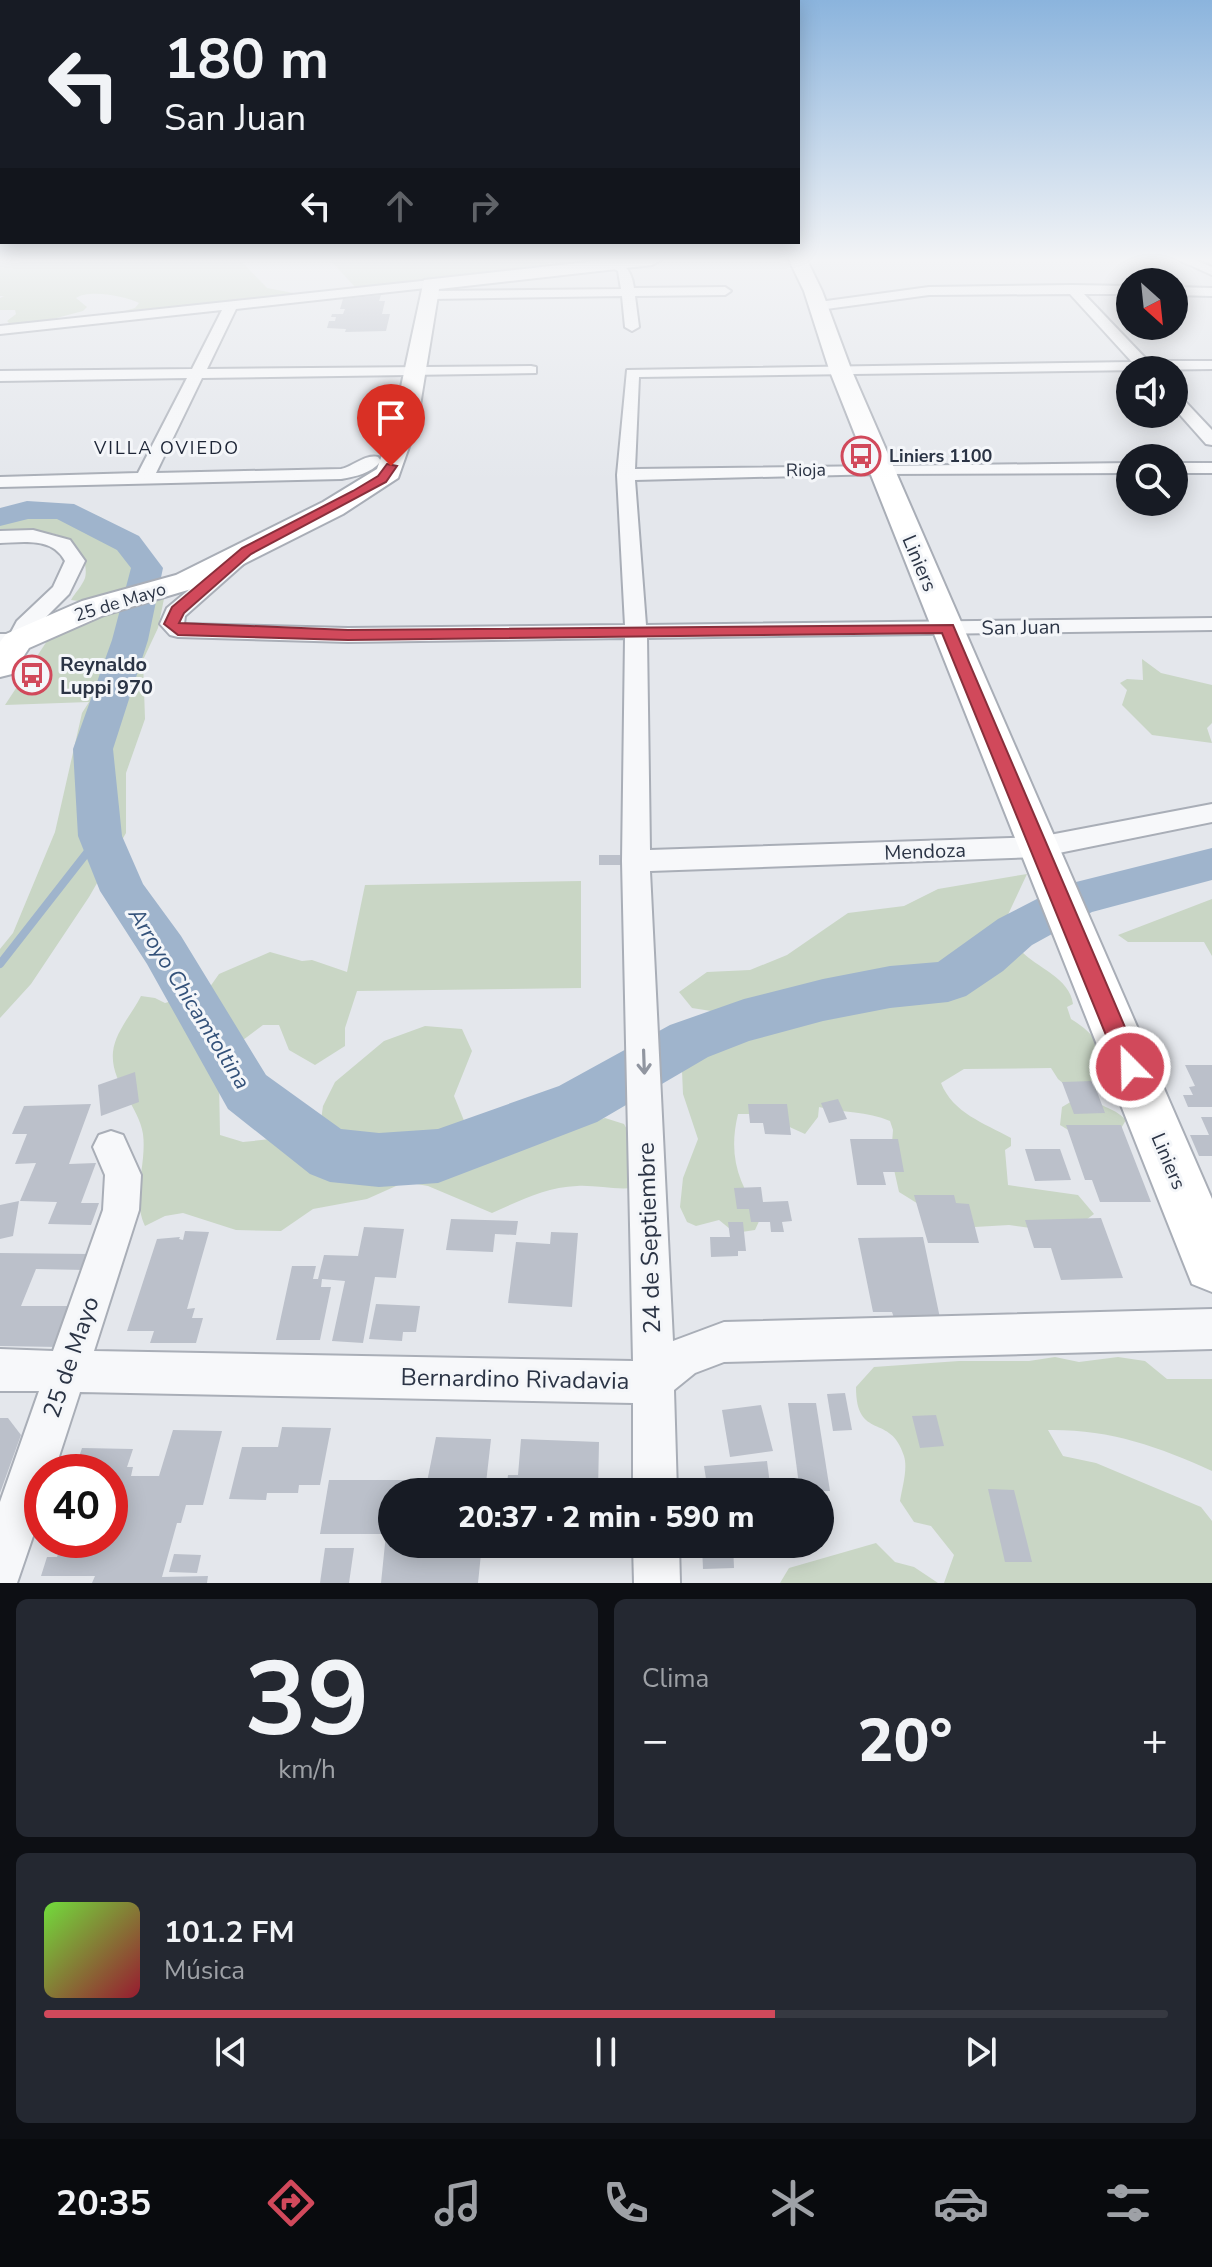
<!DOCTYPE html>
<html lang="es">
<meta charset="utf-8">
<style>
:root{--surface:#171b24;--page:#242831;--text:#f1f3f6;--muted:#9ea1a6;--line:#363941;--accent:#d1495b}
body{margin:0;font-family:"Nunito Sans",sans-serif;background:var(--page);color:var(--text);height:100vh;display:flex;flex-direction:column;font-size:30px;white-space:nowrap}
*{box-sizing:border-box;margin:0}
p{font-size:26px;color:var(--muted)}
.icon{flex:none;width:44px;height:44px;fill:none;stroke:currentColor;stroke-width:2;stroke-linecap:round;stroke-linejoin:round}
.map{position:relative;height:1583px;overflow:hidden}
.details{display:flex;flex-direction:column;gap:16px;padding:16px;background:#0d0f14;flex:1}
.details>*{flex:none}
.banner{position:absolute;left:0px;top:0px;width:800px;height:244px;box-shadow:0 4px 20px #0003;background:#171b24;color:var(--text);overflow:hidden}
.needle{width:52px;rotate:153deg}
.buttons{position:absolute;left:1116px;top:268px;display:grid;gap:16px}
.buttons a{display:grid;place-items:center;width:72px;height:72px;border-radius:50%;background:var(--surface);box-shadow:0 4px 20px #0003;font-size:40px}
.speed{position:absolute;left:24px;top:1454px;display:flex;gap:16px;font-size:40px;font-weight:700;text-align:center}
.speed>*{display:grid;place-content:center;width:104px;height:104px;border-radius:50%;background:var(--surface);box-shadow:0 4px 20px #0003;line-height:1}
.speed .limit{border:12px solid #d22;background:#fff;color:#111}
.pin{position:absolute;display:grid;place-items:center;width:68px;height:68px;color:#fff;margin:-82px -34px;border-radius:50% 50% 50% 0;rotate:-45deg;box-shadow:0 0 8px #0007}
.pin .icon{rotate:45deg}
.me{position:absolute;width:88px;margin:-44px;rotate:337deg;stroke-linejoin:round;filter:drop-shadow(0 0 6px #0008)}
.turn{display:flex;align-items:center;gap:28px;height:168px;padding:0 32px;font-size:36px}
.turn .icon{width:104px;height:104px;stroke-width:2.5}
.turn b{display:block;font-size:56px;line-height:68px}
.lanes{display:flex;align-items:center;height:76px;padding:0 32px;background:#0003;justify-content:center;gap:40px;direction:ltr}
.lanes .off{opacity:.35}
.big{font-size:60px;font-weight:800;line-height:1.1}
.details .card{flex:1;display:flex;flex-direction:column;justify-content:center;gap:12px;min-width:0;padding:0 28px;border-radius:12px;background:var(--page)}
.details .dial{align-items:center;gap:0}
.dial b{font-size:104px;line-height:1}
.song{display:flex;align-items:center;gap:24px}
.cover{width:96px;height:96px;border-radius:12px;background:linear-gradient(135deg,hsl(100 70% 55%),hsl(350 70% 35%))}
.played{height:8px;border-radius:4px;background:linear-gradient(90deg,var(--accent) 65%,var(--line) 65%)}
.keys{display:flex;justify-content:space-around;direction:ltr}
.heat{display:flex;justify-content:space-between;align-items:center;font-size:44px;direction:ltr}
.details .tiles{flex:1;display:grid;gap:16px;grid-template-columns:1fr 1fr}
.card:last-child{grid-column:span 2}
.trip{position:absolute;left:378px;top:1478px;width:456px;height:80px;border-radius:40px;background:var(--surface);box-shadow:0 4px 20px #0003;font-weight:800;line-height:80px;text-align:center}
.menu{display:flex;height:128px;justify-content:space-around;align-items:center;background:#090b0e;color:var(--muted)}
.menu .icon{width:56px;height:56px}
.menu .current{color:var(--accent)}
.menu b{font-size:36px;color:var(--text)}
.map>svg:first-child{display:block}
.green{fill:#c9d6c5}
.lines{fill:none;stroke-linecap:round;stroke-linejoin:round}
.stream{stroke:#9fb4cc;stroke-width:8}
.river{fill:#9fb4cc;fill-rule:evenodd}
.building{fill:#bbc0ca}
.street-casing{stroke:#a9aeb7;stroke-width:4}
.secondary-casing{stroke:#a9aeb7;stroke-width:4}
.street{fill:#f7f8fa;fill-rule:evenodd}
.secondary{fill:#fff;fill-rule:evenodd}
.oneway{stroke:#9196a0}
.route{fill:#d1495b;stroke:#882f3b;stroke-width:2}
.labels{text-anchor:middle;stroke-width:6;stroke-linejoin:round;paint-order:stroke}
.far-neighbourhood-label{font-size:18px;letter-spacing:2px;fill:#1d2536;stroke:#f4f6f9}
.far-poi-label{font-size:18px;font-weight:bold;fill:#2b3445;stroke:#f4f6f9;text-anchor:start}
.far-street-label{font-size:18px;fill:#2b3445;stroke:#f4f6f9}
.street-label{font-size:20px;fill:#2b3445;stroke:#f4f6f9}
.poi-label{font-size:20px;font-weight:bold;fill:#2b3445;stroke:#f4f6f9;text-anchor:start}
.water-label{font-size:22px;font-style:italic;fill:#34527a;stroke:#f4f6f9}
.near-street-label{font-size:24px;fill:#2b3445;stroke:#f4f6f9}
</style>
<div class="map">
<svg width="1212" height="1583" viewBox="0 0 1212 1583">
<rect width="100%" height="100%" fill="#e4e7ec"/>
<g class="green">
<path d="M0,260H240L267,288L299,294L110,315L135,308L139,303C125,296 89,289 76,298L87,307L83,311L45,321L11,325L7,321L16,314L15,310H0V298L4,296H0Z"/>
<polygon points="330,260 543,260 552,266 355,287"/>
<path d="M42,504L79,508L102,518L139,543L165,594L158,628L143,660L145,719L126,773V833L89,897L31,984L0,1018V949L13,933L55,832L82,713L89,702L5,705L47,641L66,632L93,603L71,600C75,593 82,586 85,578C87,571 85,560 81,554C65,525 28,532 0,534V509Z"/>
<polygon points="1142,659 1161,673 1212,685 1212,723 1207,728 1212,743 1152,735 1122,705 1127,690 1120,683 1127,679 1143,680"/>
<path d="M1027,874L1005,921C1010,930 1014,942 1020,950C1037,968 1070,978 1073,1004L1067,1007L1071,1019C1099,1036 1107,1055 1115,1086L1112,1092L1087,1091C1099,1110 1112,1105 1126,1120L1117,1135L1075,1134L1060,1125L1062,1107L1079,1097L1058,1079L1051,1068L964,1069L941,1083C953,1113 984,1123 1011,1138V1146L1005,1150L1008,1185L1078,1195L1094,1214L1068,1233L1009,1225L957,1228L899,1192L891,1156L893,1130L890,1121C867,1111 843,1113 819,1107L818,1117L805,1134L761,1114H738C728,1156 738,1182 761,1217L755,1230L735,1233L719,1220L696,1226L687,1222L680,1207L683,1178L698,1139L683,1094L682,1071L697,1057L716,1048L711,1011L692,1008L679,992L707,972L750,970L787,955L848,913L904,906L938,889Z"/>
<path d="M581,881V988L357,991L345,1028V1046L315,1065L289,1050L279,1025H263L243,1040L219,1081L220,1135L243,1142L319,1134L323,1106L335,1082L384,1041L425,1026L462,1029L472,1051L454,1096L476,1150L502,1151L605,1118L624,1124L636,1146L633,1188C614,1190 596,1185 577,1186C546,1187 519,1201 492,1213L428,1186L405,1182L367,1199L313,1209L281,1231L236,1230L183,1213L165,1216L145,1226C131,1196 147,1165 143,1134C139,1106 110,1083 113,1052C115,1032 132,1014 141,996L155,998L165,1003L207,991L219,974L270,952L302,961L312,960L347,972L365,885Z"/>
<polygon points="1212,899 1212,956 1204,942 1128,942 1118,935"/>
<path d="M1055,1357L1079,1362L1118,1357L1145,1361L1167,1379H1212V1471C1158,1446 1108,1429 1048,1430L1063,1456L1096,1463L1201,1507L1212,1521V1583H944L954,1555L931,1526L914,1522L900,1501C902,1488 908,1469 904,1456C891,1412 856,1442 856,1387L874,1367L959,1361H1029Z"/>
<polygon points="876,1543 895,1562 914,1567 938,1583 780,1583 789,1568"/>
</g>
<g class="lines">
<polyline class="stream" points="0,964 100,836"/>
<polygon class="river" points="27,501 74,504 139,536 163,568 148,640 113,749 122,836 143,884 181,936 266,1075 341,1129 379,1133 438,1129 559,1086 670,1025 744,999 823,979 890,966 938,962 998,919 1064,885 1212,848 1212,880 1092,912 1032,945 1003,971 966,996 948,1002 890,1008 823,1021 749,1041 708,1057 597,1122 438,1183 379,1187 330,1182 310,1174 228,1109 147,964 100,891 78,836 73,749 112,640 131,568 117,550 57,519 28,519 0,526 0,508"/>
</g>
<g class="building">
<polygon points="381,295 379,301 385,301 382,314 390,314 386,331 345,332 346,329 327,328 329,321 335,321 336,317 331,317 332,314 343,314 345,309 340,309 343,299"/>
<polygon points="599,855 620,855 621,865 599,865"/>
<polygon points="1185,1065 1212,1065 1212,1107 1188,1107 1183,1095 1193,1095 1189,1087 1195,1086"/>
<polygon points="135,1072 139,1102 101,1116 98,1085"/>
<polygon points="1093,1081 1105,1113 1074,1114 1062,1082"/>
<polygon points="838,1099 847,1119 829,1123 821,1103"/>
<polygon points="91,1104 69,1164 96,1163 81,1203 99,1203 91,1225 48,1224 57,1202 20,1201 36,1163 15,1164 27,1134 12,1134 24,1106"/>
<polygon points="748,1104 787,1104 791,1135 765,1134 763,1123 750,1123"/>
<polygon points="1201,1117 1212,1117 1212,1156 1199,1156 1190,1135 1209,1135"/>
<polygon points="1066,1125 1121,1125 1151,1202 1100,1202 1092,1180 1085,1180"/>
<polygon points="850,1139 898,1139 904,1172 883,1172 886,1185 857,1185"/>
<polygon points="1025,1149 1060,1149 1071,1180 1035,1181"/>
<polygon points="761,1187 763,1202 788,1201 792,1221 782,1222 784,1232 771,1232 770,1222 751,1222 749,1209 737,1209 734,1188"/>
<polygon points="914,1195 954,1195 956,1203 969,1204 979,1243 928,1243"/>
<polygon points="19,1201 13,1236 0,1239 0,1205"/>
<polygon points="1101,1218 1123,1278 1061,1280 1051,1248 1034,1248 1025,1220"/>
<polygon points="451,1219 518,1221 516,1235 495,1234 493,1252 446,1250"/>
<polygon points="728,1222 743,1222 746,1251 738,1251 738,1256 711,1257 710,1237 730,1237"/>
<polygon points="364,1227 404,1229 396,1278 375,1277 363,1343 332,1341 345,1281 322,1279 321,1287 331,1287 320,1340 276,1340 292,1266 316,1266 313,1279 318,1279 324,1255 358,1256"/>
<polygon points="185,1231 209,1232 187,1309 195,1308 192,1318 203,1318 196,1343 150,1343 154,1331 127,1331 157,1239 180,1237 179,1239 183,1240"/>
<polygon points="551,1232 578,1233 572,1307 508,1303 516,1242 550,1244"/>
<polygon points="923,1237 940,1318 894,1318 892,1312 873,1312 858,1238"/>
<polygon points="0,1253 91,1254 85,1270 36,1269 21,1306 73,1306 58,1347 0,1346"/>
<polygon points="376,1304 420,1306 416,1332 403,1332 402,1341 369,1339"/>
<polygon points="845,1393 852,1430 833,1431 827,1394"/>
<polygon points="788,1403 816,1403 830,1491 800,1492"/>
<polygon points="761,1405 773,1451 730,1457 722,1410"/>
<polygon points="936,1415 944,1446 920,1448 912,1416"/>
<polygon points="0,1418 8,1418 21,1435 0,1493"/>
<polygon points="282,1427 331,1428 320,1485 299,1485 298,1493 267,1493 266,1500 229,1499 242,1447 278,1447"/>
<polygon points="173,1430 222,1431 203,1505 186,1505 181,1523 177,1523 162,1577 208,1576 207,1583 92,1583 95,1576 41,1576 47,1557 57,1557 63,1540 110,1540 110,1472 74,1472 82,1448 133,1449 127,1467 133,1467 131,1476 159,1476"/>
<polygon points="436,1437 491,1439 485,1492 425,1492"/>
<polygon points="521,1439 599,1442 598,1492 506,1492 508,1475 518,1475"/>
<polygon points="767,1461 771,1492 708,1492 704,1466"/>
<polygon points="329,1480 412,1480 411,1492 392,1492 392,1544 482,1544 478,1583 381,1583 386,1534 320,1534"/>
<polygon points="988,1489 1014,1490 1032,1562 1005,1562"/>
<polygon points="733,1545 734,1568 703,1569 702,1546"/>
<polygon points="325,1548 354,1548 349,1583 320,1583"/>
<polygon points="174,1554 201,1555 197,1573 169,1572"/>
</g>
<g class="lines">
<g class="street-casing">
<g id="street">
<path d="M599,260C621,259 631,266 634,288L725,287L731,291L725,295L635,296L639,327L632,331L625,327L622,296L431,299L425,295L431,291L621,289L618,271Z"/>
<polygon points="1179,260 1195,260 1212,267 1212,275"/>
<path d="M431,280L437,284L435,287L236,309L207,369L531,366L536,367V373L202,378L156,473L341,469C354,466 365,454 378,457L381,461C370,474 357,476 341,479L0,487V477L138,473L187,378L0,381V371L192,369L222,310L0,334V326Z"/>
<polygon points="1072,285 1130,286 1130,294 1084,294 1148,361 1212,361 1212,369 639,377 635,469 1130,463 1130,473 881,474 635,480 646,625 1212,618 1212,630 647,638 650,850 1039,837 1212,804 1212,822 1039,857 650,871 673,1341 724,1322 1212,1309 1212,1349 724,1362 695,1373 674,1390 677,1492 633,1492 633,1403 80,1392 54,1472 42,1472 42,1510 17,1583 0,1583 0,1502 39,1391 0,1391 0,1349 53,1351 103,1210 105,1175 93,1147 99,1135 111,1131 123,1135 141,1175 139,1210 94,1351 633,1361 622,861 625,638 348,642 178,637 170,635 160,624 167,608 233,553 240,551 250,557 247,561 185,616 184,624 348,628 625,625 617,475 627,370 1132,362 1070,294 929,295 819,310 812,306 819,302 929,287"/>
<polygon points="1174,287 1212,288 1212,296 1174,295"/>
<polygon points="1174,394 1180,396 1212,430 1212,445 1206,444 1174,408"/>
<rect x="1174" y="463" width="38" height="10"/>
<path d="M33,530L70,540L85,561L69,594L34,629L25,646L0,648V634H10L17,621L53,587L65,561C53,537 23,542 0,543V531Z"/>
<polygon points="633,1544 679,1544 680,1583 634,1583"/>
</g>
</g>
<g class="secondary-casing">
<g id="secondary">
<polygon points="606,260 661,260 652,265 439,289 417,424 398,478 343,514 198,587 104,615 29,648 12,674 0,677 0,642 6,634 82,601 176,575 323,502 377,469 393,424 424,280"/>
<polygon points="789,260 807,260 822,291 851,369 1212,1199 1212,1292 1192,1284 1184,1264 829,369 804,291"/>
</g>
</g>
<use href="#street" class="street"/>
<use href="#secondary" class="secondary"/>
</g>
<defs><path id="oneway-shaft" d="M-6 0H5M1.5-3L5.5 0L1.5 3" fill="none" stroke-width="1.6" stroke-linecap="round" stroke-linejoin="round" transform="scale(2)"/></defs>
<use class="oneway" href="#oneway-shaft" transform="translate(644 1062) rotate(88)"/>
<linearGradient id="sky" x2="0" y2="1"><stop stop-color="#8bb4dd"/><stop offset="0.54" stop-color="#f3f4f6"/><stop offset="1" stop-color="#f3f4f6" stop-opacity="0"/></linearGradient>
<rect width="1212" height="481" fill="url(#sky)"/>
<polygon class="route" points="387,464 397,466 386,482 251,554 184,613 179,623 348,630 953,625 1142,1067 1138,1074 1130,1077 1122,1074 1119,1067 942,633 348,640 178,635 164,624 172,607 242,548 353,491 378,476"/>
<defs>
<g id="bus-ring" transform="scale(2)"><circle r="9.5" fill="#f4f6f9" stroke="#d1495b" stroke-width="1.5"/><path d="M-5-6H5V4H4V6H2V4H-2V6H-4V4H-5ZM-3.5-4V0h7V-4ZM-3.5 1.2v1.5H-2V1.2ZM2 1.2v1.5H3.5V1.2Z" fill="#d1495b"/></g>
</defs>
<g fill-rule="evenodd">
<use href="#bus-ring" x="861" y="456"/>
<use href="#bus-ring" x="32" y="675"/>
</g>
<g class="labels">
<g class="far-neighbourhood-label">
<text x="167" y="454">VILLA OVIEDO</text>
</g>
<g class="far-poi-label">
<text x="889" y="462">Liniers 1100</text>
</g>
<g class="far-street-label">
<text transform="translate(806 470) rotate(-1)" y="6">Rioja</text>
<text transform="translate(120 602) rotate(-17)" y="6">25 de Mayo</text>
</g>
<g class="street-label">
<text transform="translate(920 563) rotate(67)" y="7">Liniers</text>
<text transform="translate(1021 627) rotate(-1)" y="7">San Juan</text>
<text transform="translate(925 851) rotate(-2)" y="7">Mendoza</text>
<text transform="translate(1169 1161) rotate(67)" y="7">Liniers</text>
</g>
<g class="poi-label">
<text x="60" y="671">Reynaldo<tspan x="60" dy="23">Luppi 970</tspan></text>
</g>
<g class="water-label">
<text transform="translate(190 998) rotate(58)" y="8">Arroyo Chicamtoltina</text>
</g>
<g class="near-street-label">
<text transform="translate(649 1238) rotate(-92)" y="8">24 de Septiembre</text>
<text transform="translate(71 1357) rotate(-71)" y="8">25 de Mayo</text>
<text transform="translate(515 1379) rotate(1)" y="8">Bernardino Rivadavia</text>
</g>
</g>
</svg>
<div class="buttons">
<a><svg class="needle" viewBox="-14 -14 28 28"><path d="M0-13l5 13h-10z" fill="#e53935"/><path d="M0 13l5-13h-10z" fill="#9ea1a6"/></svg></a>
<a><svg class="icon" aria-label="sound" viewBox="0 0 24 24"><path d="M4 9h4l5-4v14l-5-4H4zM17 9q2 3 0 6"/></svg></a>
<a><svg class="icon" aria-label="search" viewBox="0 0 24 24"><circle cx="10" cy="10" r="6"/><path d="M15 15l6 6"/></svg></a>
</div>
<div class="speed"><div class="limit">40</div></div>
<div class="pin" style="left:391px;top:466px;background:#d93025"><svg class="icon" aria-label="arrive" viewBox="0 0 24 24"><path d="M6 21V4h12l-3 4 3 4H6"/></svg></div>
<svg class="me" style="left:1130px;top:1067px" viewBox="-20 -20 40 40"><circle r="17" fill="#d1495b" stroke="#fff" stroke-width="3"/><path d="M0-11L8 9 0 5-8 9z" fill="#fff"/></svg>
<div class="trip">20:37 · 2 min · 590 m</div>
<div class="banner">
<div class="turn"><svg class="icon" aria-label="left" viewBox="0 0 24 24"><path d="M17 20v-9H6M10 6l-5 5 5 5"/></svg><div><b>180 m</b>San Juan</div></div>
<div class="lanes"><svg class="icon" aria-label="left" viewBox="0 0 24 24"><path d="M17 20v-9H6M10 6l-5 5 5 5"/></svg><svg class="icon off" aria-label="ahead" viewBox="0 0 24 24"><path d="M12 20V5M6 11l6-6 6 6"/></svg><svg class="icon off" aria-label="right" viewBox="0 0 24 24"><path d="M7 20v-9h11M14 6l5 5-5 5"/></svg></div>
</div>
</div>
<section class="details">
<div class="tiles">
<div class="card dial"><b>39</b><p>km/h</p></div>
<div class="card"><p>Clima</p>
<div class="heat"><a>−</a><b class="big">20°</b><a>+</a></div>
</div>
<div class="card">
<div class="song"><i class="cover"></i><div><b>101.2 FM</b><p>Música</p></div></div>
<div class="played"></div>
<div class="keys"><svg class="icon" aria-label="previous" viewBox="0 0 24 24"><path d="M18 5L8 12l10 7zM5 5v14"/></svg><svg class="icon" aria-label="pause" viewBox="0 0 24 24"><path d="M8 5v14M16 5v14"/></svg><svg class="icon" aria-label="next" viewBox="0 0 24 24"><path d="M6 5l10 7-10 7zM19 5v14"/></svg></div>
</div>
</div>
</section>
<nav class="menu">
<b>20:35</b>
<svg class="icon current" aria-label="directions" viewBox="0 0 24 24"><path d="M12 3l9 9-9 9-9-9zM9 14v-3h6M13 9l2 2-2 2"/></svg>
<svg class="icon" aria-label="music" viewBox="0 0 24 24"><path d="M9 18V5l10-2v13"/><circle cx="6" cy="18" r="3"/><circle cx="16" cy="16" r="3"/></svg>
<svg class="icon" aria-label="phone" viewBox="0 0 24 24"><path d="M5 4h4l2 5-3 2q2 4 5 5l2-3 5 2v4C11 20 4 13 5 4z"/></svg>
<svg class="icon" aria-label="climate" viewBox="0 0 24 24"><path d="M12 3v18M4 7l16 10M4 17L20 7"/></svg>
<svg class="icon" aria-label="car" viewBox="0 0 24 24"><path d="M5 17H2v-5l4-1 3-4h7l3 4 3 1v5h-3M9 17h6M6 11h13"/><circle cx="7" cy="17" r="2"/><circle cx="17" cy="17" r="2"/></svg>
<svg class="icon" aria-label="filters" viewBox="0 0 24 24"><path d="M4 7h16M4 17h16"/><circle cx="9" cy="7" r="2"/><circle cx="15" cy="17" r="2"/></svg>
</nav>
